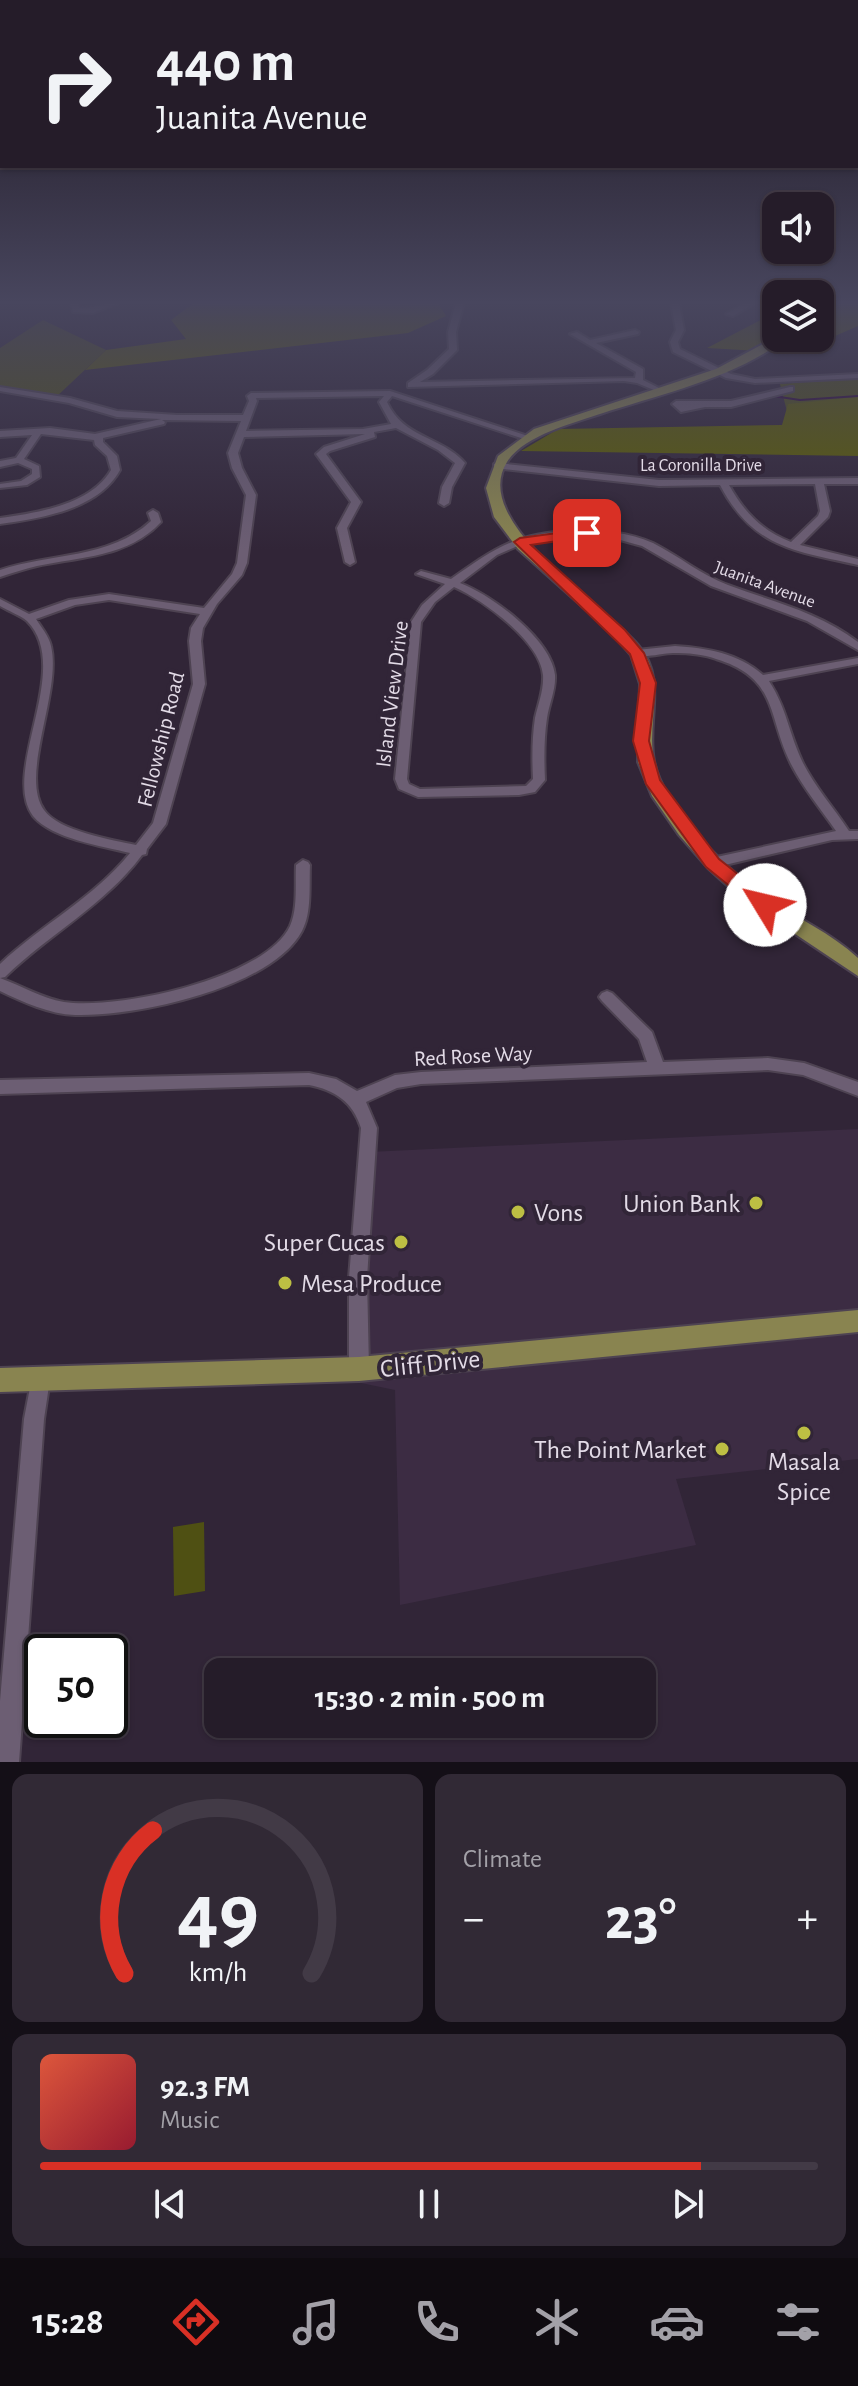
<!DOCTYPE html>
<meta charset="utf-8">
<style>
:root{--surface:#251c29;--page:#312935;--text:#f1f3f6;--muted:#a3a1a8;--line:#423a46;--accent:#d93025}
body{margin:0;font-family:"Alegreya Sans",sans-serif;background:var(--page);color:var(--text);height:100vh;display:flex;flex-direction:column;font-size:30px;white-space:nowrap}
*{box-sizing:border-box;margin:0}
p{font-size:26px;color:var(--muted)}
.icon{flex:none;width:44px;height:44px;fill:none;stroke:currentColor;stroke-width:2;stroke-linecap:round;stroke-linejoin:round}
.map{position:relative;height:1762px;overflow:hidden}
.panel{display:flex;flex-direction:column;gap:12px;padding:12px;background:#140f17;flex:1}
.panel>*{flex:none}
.guide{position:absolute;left:0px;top:0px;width:858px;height:168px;box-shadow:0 2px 6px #0004,0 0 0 2px var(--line);background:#251c29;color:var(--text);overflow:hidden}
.fabs{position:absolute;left:762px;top:192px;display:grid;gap:16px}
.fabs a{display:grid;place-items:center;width:72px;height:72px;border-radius:16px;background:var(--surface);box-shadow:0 2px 6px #0004,0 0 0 2px var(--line);font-size:40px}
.speed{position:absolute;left:24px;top:1634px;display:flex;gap:16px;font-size:40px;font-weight:700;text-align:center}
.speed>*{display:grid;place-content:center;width:104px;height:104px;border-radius:50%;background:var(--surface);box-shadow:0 2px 6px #0004,0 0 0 2px var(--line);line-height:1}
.speed .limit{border:4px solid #111;border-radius:12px;background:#fff;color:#111}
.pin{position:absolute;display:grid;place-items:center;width:68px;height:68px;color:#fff;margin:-34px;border-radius:16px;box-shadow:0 4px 12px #0006}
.me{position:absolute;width:88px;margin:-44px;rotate:306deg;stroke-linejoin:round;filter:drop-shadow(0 0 6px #0008)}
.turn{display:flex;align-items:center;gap:28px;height:168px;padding:0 24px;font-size:36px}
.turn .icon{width:104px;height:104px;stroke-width:2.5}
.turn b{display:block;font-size:56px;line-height:68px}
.big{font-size:60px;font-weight:600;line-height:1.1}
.panel .tile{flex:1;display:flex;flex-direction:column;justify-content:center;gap:12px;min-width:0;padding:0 28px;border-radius:16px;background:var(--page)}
.panel .dial{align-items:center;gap:0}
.dial svg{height:208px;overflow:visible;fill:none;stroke:var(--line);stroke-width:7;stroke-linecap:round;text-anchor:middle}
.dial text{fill:var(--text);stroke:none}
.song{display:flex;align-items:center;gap:24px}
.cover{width:96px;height:96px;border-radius:12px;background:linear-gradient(135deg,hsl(10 70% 55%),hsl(350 70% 35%))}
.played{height:8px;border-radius:4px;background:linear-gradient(90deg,var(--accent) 85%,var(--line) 85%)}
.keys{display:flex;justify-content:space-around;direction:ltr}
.heat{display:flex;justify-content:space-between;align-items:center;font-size:44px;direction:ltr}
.panel .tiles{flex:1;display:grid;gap:12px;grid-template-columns:1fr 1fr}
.tile:last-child{grid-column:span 2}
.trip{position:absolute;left:204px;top:1658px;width:452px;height:80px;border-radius:16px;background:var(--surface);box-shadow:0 2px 6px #0004,0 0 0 2px var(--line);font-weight:600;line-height:80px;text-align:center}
.menu{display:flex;height:128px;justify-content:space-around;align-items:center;background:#0f0b10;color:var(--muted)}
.menu .icon{width:56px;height:56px}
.menu .selected{color:var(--accent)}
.menu b{font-size:36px;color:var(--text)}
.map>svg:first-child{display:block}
.built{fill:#3c2c43}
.green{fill:#4f5013}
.forest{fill:#5c5d00}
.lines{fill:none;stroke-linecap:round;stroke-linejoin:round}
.stream{stroke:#2d043b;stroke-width:2}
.minor-casing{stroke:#4e4352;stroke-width:4}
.major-casing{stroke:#4e4352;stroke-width:4}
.minor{fill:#6c5e73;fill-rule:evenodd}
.major{fill:#898450;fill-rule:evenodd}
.route{fill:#d93025;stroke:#8d1f18;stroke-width:2}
.poi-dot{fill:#bdbf43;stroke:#312537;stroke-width:3}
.labels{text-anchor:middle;stroke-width:8;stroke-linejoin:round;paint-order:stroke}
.far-street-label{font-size:18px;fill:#e3dbe7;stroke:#312537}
.street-label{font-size:22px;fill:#e3dbe7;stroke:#312537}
.near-poi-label{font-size:26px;fill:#e3dbe7;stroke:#312537;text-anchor:end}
.near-street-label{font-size:26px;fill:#e3dbe7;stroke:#312537}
</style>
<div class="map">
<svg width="858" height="1762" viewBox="0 0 858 1762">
<rect width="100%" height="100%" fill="#312537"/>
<polygon class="built" points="858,1129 858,1459 676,1479 696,1545 400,1605 395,1390 361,1383 366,1333 369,1152"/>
<g class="green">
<polygon points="43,320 106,350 55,398 0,389 0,348"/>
<polygon points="858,378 858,443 793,435 780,384"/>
<polygon points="204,1522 205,1591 174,1596 173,1527"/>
</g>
<g class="forest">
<polygon points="194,303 438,303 446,316 408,333 85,370 106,350 186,339 171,320"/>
<polygon points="820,303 858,303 858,326 796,353 707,348 776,312 776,338 820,338"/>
<polygon points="858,397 858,456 521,451 558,429 782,425 788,404"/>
</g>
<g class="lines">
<polyline class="stream" points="773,396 800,400 858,396"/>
<g class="minor-casing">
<g id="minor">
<path d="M78,303L79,308C93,309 104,303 118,303L93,313L73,312L71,304Z"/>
<polygon points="456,303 464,303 456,332 457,350 433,374 420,382 635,378 636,372 570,334 577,332 590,340 635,330 639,332 638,334 596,343 643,369 643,380 665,391 661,393 637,383 624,381 408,387 408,383 427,370 449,349 448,332"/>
<polygon points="671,303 679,303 684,330 678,342 680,349 731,374 755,379 858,374 858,378 755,383 726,378 673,352 670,342 676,330"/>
<polygon points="745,303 755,303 733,316 726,314"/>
<path d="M0,387L70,398L117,411L177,415H243L249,401L247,396L251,393L390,391L531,437L524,439L392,396L387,402C404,439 440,435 465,463L452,487L449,503L444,506L439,503L442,487L455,463L438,450L396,428L374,432L375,437L330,451L326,454L361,502L347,528L355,562L350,565L345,562L337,528L351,502L316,454L324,447L365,434L244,437L238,453L242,468L256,495L247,563L242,575L217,604L203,628L201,641L205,684L166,824L147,849L146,854L142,855C105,905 49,934 5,977L0,978C22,986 41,998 64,1002C117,1010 265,979 290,926C298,908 295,884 296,865L303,860L308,862L310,865C309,886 312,912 302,931C272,988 135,1017 75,1015C49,1014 23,1002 0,991V964C41,925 94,898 130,853C102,846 52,839 33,816C0,771 74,668 27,621C20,615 8,611 0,606V599L29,614L69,600L109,594L204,608L232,574L237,563L246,495L232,468L228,453L241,421L162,420L165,422L164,424L103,438V442L117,456L120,470C98,510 41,518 0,524V518C36,513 91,505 111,470L107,456L95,445L94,440L41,434L24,459L39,466L40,477L27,485L0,488V484L21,481L32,474V469L18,463L0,467V461L16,458L32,435L0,437V431L50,428L95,434L161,419L117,417L69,403L0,391ZM384,396L379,402L391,424L363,429L246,431L257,401L256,398ZM109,600L200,614L191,628L189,641L193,684L153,823L136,845C113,840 58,831 44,810C19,775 62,692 51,646C49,636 41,627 36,619L75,605Z"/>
<polygon points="790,387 793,387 793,391 731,407 705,407 681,412 672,404 676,401 731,401"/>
<path d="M497,463L659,480L858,478V484H824L830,511L828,517L800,545L858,559V565C795,551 753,548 720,485L659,486L494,468V464ZM815,484L820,511L818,516L791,542C762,531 744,512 729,485Z"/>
<path d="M153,510L158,513L161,522C129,557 80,557 37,566C24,569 12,573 0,577V570C50,553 110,559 151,521L148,513Z"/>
<path d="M574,530C601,530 628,532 653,543C679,556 701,575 728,585C773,602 819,612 858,642V650L807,621L711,586L642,546L613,538L574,536L522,544L497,555L460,583C492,595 551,639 555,675C556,690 549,704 547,718C544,738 544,759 545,780L535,792L519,795L418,797L399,789L395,779L411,622L422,605L445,584L416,574L421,571L451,579C498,546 515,534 574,530ZM454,587C483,600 540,641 543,675C544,690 538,704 535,718C532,738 532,759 533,779L526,786L420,789L409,784L407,779L421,622L435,602Z"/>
<path d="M675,646C707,648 738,653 763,675L858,658V664L769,681C787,709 789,734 803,763C815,787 834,808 849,831H858V839L832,840L712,868L707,866L705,863L712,858L836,831C821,809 803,788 791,764C767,717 779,678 716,659C703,654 688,653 673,653C661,653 641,660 631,653L637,650Z"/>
<path d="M607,991L612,993L652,1032L663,1062L768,1058L804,1063L858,1082V1096L803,1075L768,1070L421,1084L397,1088L366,1102L377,1128L367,1278L369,1369L366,1376L359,1378L352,1376L349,1369V1278L361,1128C353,1102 335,1090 309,1085L0,1094V1080L309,1073L336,1079L357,1091L395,1075L421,1072L647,1062L639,1039L602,1001L599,997L602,993Z"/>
<polygon points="40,1369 47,1372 50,1379 44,1419 19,1762 0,1762 0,1701 24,1419 33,1372"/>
</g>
</g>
<g class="major-casing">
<g id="major">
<polygon points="820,303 830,303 820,313"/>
<path d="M776,337L786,338C741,376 659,395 603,413C574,423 524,435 507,462C469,522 602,603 638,645C668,679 646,721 654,761C659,786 676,809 692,829C714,855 739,879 767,898C797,918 831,933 858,958V976L740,897L708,868L679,835L652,796L638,762L640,684L631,655L611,632L518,549L494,517L486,488L498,456L534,429L716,369Z"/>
<polygon points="858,1310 858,1332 359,1381 0,1392 0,1368 359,1357"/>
</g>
</g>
<use href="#minor" class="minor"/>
<use href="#major" class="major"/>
</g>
<linearGradient id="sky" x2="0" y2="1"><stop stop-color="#1b141e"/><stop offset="0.55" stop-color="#48465e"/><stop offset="1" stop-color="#48465e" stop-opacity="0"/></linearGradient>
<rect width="858" height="550" fill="url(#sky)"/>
<polygon class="route" points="587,529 593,533 591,536 531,545 625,630 644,653 656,683 649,741 660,780 719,859 772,901 775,905 772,910 759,910 706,867 646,784 633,741 640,683 630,654 514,542 520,538"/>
<g class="poi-dot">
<circle cx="756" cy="1203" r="8"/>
<circle cx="518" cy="1212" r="8"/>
<circle cx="401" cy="1242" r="8"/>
<circle cx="285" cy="1283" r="8"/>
<circle cx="804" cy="1433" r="8"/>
<circle cx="722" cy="1449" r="8"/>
</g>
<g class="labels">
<g class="far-street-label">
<text x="701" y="471">La Coronilla Drive</text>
<text transform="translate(765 584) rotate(20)" y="6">Juanita Avenue</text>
</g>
<g class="street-label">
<text transform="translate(391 694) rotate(-83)" y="8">Island View Drive</text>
<text transform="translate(160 739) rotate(-76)" y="8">Fellowship Road</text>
<text transform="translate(473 1055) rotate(-3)" y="8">Red Rose Way</text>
</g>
<g class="near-poi-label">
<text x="740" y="1212">Union Bank</text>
<text x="534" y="1221" text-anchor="start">Vons</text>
<text x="385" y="1251">Super Cucas</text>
<text x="301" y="1292" text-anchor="start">Mesa Produce</text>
<text x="706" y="1458">The Point Market</text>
<text x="804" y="1470" text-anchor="middle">Masala<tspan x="804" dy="30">Spice</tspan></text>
</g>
<g class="near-street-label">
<text transform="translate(430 1363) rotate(-6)" y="9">Cliff Drive</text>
</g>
</g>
</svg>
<div class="fabs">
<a><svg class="icon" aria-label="sound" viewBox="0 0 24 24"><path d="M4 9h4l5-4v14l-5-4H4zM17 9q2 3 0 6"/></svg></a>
<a><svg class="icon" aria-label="layers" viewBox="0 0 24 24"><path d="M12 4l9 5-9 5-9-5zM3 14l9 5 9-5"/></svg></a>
</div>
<div class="speed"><div class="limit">50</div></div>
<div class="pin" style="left:587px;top:533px;background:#d93025"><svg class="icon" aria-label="arrive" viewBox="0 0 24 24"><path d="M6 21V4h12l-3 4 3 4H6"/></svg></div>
<svg class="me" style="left:765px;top:905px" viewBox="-20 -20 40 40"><circle r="19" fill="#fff"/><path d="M0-13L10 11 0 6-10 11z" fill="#d93025"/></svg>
<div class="trip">15:30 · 2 min · 500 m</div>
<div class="guide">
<div class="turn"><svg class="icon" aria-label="right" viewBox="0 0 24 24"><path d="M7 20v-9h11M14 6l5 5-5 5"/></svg><div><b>440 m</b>Juanita Avenue</div></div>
</div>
</div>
<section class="panel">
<div class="tiles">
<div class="tile dial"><svg viewBox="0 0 100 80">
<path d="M14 69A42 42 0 1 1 86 69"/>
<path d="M14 69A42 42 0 0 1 25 14" stroke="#d93025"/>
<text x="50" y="56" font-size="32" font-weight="700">49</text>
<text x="50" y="72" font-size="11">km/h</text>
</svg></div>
<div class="tile"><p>Climate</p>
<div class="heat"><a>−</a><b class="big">23°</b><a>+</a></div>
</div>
<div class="tile">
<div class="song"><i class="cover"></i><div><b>92.3 FM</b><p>Music</p></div></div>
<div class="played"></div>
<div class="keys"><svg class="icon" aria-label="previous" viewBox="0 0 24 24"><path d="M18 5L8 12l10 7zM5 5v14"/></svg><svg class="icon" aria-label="pause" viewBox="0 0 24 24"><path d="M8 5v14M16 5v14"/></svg><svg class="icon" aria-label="next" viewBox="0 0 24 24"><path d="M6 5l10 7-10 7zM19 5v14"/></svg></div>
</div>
</div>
</section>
<nav class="menu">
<b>15:28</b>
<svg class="icon selected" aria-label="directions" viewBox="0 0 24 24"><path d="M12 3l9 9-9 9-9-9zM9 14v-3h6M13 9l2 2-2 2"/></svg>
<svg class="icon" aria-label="music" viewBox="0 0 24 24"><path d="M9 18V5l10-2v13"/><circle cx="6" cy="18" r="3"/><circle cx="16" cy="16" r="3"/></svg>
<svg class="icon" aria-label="phone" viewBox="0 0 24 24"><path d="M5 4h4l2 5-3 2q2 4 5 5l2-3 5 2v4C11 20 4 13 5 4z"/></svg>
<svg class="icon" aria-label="climate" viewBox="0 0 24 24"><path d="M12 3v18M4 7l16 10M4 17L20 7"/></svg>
<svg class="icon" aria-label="car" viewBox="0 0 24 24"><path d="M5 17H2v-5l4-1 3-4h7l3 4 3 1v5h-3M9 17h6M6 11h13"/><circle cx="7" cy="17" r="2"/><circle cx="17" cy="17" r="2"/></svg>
<svg class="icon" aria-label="filters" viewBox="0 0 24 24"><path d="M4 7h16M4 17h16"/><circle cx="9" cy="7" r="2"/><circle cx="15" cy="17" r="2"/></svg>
</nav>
